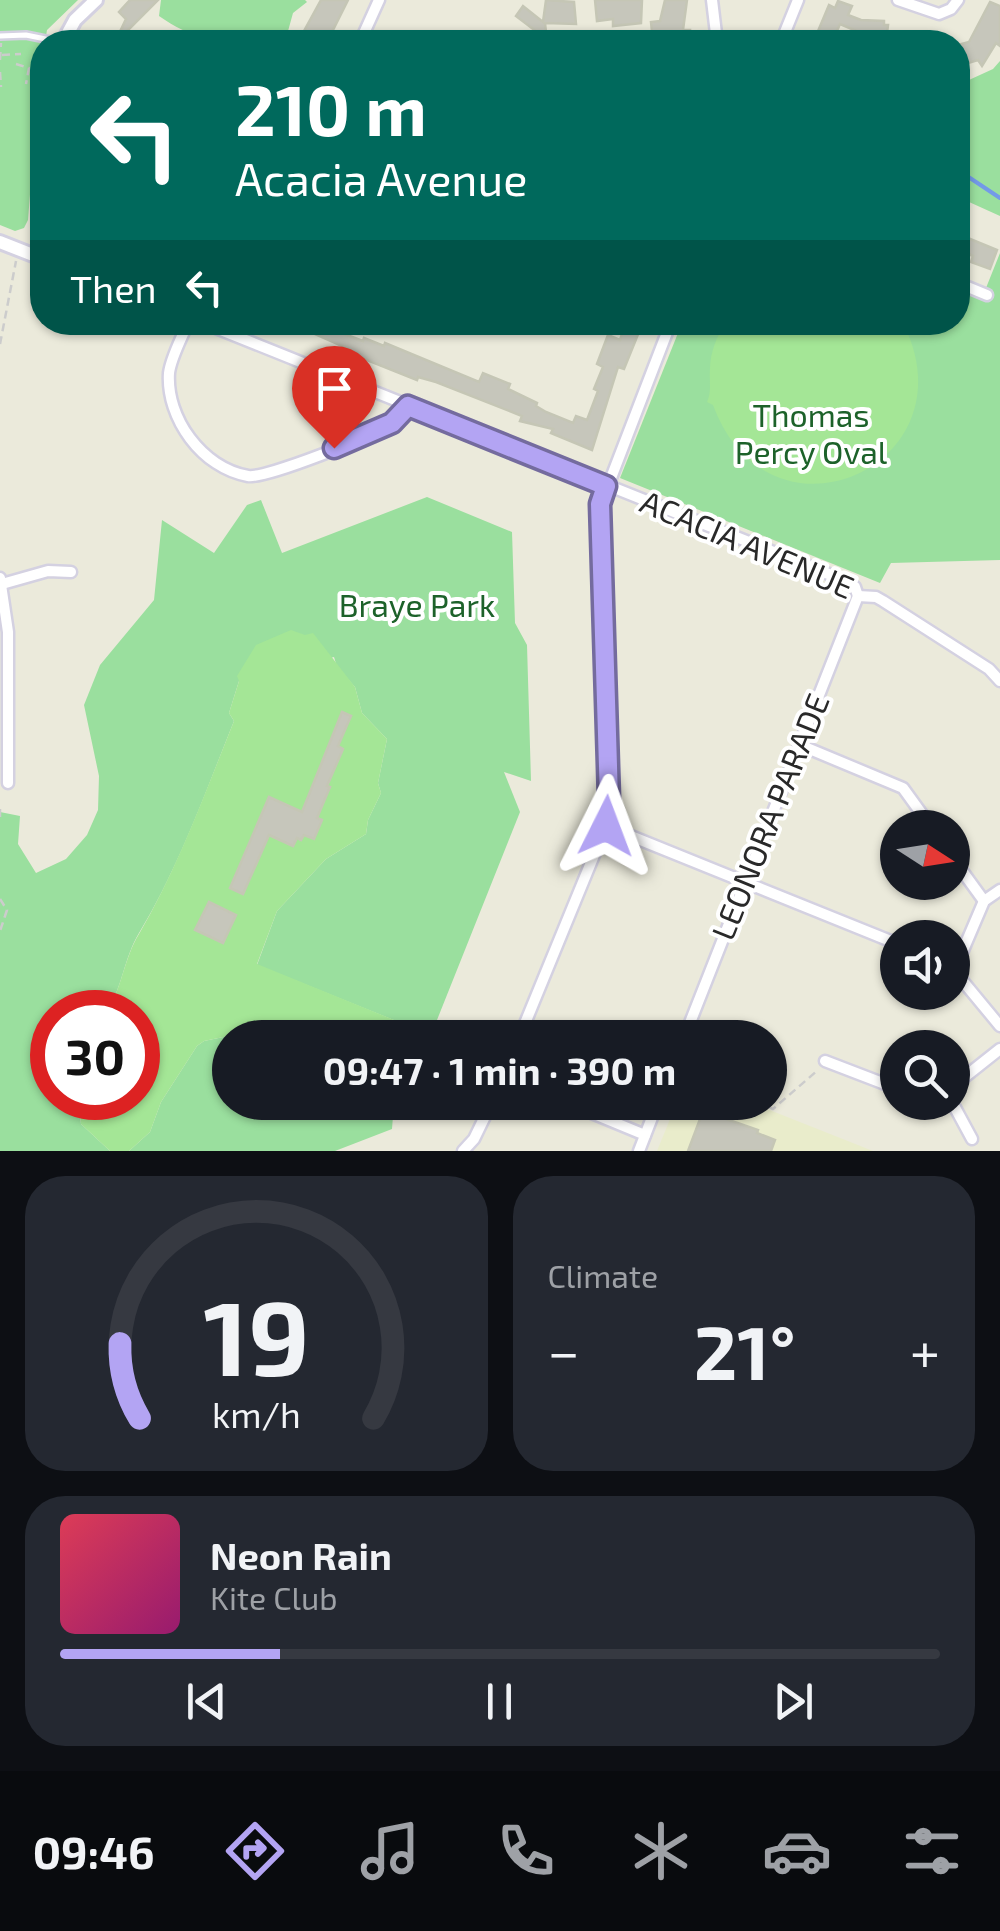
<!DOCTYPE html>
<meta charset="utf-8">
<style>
:root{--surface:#171b24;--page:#242831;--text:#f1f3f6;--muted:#9ea1a6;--line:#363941;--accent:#b3a4f3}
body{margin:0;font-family:"Exo 2",sans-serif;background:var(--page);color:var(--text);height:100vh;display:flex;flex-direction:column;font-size:38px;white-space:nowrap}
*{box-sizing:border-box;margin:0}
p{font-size:32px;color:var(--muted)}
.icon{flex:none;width:55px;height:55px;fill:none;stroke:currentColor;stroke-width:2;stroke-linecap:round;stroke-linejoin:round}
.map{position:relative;height:1151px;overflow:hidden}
.drawer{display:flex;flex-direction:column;gap:25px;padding:25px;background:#0d0f14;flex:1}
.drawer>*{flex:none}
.top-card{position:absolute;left:30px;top:30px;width:940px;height:305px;border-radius:40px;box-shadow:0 2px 8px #0004;background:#00695c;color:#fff;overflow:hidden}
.needle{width:65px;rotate:102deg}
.buttons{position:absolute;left:880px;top:810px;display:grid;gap:20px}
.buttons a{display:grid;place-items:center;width:90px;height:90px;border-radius:50%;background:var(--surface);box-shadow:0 2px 8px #0004;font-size:50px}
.speed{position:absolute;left:30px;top:990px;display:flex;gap:20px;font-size:50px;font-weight:700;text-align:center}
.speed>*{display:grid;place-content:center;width:130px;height:130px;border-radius:50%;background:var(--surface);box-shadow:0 2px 8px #0004;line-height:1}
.speed .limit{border:15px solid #d22;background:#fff;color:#111}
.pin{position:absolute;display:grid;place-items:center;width:85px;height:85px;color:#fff;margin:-102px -42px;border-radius:50% 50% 50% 0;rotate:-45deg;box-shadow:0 0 10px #0007}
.pin .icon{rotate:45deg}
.me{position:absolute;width:110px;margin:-55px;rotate:3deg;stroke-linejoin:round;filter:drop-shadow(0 0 8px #0008)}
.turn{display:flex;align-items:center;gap:35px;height:210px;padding:0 40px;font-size:45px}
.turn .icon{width:130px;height:130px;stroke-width:2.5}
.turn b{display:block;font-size:70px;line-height:85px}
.then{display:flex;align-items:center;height:95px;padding:0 40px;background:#0003;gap:20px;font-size:38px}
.big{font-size:75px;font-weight:700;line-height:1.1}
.drawer .widget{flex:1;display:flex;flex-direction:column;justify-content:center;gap:15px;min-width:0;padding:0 35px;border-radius:40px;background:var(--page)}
.drawer .dial{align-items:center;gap:0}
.dial svg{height:260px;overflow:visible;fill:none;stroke:var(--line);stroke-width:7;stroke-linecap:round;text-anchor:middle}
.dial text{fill:var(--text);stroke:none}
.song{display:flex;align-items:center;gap:30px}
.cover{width:120px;height:120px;border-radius:15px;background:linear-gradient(135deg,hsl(350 70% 55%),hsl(320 70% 35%))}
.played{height:10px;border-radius:5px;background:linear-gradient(90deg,var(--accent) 25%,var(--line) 25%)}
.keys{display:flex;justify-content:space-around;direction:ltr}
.heat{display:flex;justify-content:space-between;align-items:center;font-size:55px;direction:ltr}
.drawer .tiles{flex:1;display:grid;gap:25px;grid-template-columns:1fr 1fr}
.widget:last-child{grid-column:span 2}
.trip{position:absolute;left:212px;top:1020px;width:575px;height:100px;border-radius:50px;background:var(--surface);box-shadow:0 2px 8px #0004;font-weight:700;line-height:100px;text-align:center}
.tabs{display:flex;height:160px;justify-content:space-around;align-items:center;background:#090b0e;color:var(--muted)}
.tabs .icon{width:70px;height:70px}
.tabs .on{color:var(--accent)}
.tabs b{font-size:45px;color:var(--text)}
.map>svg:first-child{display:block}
.education{fill:#e9eccb}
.green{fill:#9adf9e}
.pitch{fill:#a4e696}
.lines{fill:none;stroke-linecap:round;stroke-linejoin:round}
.stream{stroke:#739ae8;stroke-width:4}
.building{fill:#c6c6bb;stroke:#c5c6b5;stroke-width:2.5}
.service-casing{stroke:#d4d1e1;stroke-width:10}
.minor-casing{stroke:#d4d1e1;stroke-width:15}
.tertiary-casing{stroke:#d4d1e1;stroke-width:18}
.path{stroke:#ccc;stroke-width:2.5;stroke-dasharray:8 5;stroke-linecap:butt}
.service{stroke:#fff;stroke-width:5}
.minor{stroke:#fff;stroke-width:10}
.tertiary{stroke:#fff;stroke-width:12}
.route-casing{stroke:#746b9e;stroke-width:25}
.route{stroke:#b3a4f3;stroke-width:18}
.labels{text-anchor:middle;stroke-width:8;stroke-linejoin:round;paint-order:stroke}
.park-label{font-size:32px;fill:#1d622a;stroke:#fff}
.street-label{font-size:32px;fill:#292929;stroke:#fff}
</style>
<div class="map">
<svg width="1000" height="1151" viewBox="0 0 1000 1151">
<rect width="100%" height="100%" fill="#ebeadb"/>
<polygon class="education" points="677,1102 752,1103 873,1151 657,1151"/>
<g class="green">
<polygon points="0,0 78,0 47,30 45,42 42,42 28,220 24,228 15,231 0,225"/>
<path d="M161,0H305L307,2L293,13L285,42C233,43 203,47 159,16Z"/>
<polygon points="1000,61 1000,216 958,197 958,85 993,69"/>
<polygon points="1000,253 1000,560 891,563 880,583 620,478 682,323 958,322 958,289 982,298"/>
<path d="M427,497L512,532L515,623L527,645L531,781L504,772L520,812L431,1035L257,965L277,911L326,859L366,834L368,820L381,793L378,783L387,739L362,713L355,687L337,667L334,657L239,681L229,713L234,721C205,793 179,867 139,933C124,958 122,988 107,1012H52V1098H78L81,1124L110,1151H0V812L20,816L18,844L36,873L66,859L87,835L98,810L99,776L84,705L100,665L154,600L162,520L214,553L247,505L261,500L282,553Z"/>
<polygon points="305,1020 348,1037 230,1038 230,1102 394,1103 392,1129 335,1151 129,1151 150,1132 161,1102 197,1046 204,1041"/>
</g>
<g class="pitch">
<path d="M726,323H903C975,465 770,558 713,405L707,402C712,391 709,381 710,369C710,353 717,335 726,323Z"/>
<path d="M291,630L305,635L313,633L355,687L362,713L387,739L378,783L381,793L368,820L366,834L326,859L277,911L257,964L431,1035L427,1038L348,1037L305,1020L204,1041L197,1046L161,1102L150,1132L129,1151H110L81,1124L78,1098H138V1012H107C122,988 124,958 139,934C178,867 205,793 234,721L229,713L239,681L237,676L256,645Z"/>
</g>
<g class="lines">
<polyline class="stream" points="958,170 1000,198"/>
</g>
<g class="building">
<polygon points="130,0 158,0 126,32 148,42 119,42 122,37 116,40 126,19 119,12"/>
<polygon points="321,0 348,0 327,42 298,42"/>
<polygon points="546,0 574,2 576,24 545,23 547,42 537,42 537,32 516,16 523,6 543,22"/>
<polygon points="595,0 642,0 641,23 613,26 613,19 597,21"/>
<polygon points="665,0 687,0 683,30 690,30 689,42 670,42 671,31 652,32 651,22 660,21"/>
<polygon points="838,1 852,6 848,15 861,20 884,21 884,25 888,25 887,33 919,36 919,42 875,42 858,37 859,32 840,24 832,42 817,42 819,37 816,36 829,5 835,8"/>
<polygon points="990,2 1000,6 1000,46 996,43 982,66 978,60 958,66 958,45 969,42"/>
<polygon points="958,234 997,250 990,269 971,262 973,256 958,249"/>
<polygon points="288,322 325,322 323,326 363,341 364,338 384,346 385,343 479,382 483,373 510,384 508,389 537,403 536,406 546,412 573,423 576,416 587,420 598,391 594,389 603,367 597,364 608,335 620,340 626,322 643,322 624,369 618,367 592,450 551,433 553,429 520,421 522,416 436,382 418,377 417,380 352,354 348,352 349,349"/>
<polygon points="342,712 351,716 338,746 343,749 327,786 330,787 317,818 322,820 314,839 304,835 301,840 297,838 293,846 269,835 243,894 230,888 269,797 302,812"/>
<polygon points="209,902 236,915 223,943 195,930"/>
<polygon points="703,1111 758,1130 757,1133 775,1140 771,1151 688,1151"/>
</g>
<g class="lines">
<g class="service-casing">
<polyline id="service" points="0,36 26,35 60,42"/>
</g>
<g class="minor-casing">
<g id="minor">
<polyline points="712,0 717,42"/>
<polyline points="898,0 939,14 951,9 958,0"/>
<polyline points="360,42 379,0"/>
<polyline points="781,42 798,0"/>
<polyline points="958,283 987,295"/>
<path d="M188,322C182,338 171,357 169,373C166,418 202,468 248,476C265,479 376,435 392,423C398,419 403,411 408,406"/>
<polyline points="201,322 846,581 855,587 858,596"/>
<polyline points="0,578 8,632 8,783"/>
<polyline points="2,584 48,571 71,572"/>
<polyline points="858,596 876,597 883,601 989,669 1000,681"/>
<polyline points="800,745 903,788 932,828"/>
<polyline points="606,826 898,944"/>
<polyline points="952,857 984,901"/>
<polyline points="952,968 1000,1026"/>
<polyline points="955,969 984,901 1000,890"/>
<polyline points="519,1038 606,826 609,799 601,504 671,322"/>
<polyline points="684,1038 858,596"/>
<polyline points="825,1061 898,1089"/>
<polyline points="952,1087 1000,1049"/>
<polyline points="565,1102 645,1135"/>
<polyline points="952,1102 972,1139"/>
<polyline points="463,1151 474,1139 492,1102"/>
<polyline points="639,1151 658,1102"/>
</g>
</g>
<g class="tertiary-casing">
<g id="tertiary">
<polyline points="63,42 75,20 96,0"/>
<polyline points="0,242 38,257 42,212"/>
</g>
</g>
<g class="path">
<polyline points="2,55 21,54"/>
<polyline points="0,60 1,43"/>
<polyline points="16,64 29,68 26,84"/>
<polyline points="0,72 1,87"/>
<polyline points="0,344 16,261"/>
<polyline points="0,809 0,822"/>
<polyline points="0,899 7,910 0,931"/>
<polyline points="757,1102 773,1109 818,1070"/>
</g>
<use href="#service" class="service"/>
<use href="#minor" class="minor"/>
<use href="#tertiary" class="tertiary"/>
</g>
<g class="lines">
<g class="route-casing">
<polyline id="route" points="334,448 392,423 408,406 606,486 600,504 609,799 606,826"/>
</g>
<use href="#route" class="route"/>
</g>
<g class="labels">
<g class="park-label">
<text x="811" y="427">Thomas<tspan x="811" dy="37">Percy Oval</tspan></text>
<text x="417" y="617">Braye Park</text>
</g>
<g class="street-label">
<text transform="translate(747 545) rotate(23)" y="11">ACACIA AVENUE</text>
<text transform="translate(771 817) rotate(-68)" y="11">LEONORA PARADE</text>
</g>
</g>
</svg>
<div class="buttons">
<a><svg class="needle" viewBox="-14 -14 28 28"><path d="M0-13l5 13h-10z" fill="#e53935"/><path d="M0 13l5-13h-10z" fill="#9ea1a6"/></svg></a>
<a><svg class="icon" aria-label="sound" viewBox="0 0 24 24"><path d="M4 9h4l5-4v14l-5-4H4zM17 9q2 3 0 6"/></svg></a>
<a><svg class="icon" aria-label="search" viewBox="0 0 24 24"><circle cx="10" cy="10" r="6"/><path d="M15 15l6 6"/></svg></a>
</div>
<div class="speed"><div class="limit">30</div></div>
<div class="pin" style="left:334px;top:448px;background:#d93025"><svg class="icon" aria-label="arrive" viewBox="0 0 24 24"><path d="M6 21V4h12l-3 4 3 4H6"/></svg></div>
<svg class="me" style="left:606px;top:826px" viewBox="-20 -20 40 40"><path d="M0-17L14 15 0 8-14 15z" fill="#b3a4f3" stroke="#fff" stroke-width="4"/></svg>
<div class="trip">09:47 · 1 min · 390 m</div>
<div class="top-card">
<div class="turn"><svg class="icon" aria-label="left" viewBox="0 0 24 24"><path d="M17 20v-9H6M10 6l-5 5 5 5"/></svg><div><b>210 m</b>Acacia Avenue</div></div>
<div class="then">Then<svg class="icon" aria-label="left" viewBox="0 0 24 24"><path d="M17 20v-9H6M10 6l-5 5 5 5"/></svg></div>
</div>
</div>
<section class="drawer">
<div class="tiles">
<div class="widget dial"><svg viewBox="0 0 100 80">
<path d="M14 69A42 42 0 1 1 86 69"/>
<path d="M14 69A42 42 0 0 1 8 46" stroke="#b3a4f3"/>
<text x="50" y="56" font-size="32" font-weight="700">19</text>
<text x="50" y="72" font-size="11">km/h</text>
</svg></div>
<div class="widget"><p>Climate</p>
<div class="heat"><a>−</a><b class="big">21°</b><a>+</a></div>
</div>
<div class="widget">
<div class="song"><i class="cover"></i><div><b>Neon Rain</b><p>Kite Club</p></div></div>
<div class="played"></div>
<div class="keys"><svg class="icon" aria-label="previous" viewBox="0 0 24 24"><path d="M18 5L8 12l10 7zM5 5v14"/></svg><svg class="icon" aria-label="pause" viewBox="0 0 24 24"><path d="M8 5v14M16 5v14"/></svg><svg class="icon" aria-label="next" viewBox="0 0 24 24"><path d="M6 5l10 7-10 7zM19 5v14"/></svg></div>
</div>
</div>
</section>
<nav class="tabs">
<b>09:46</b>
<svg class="icon on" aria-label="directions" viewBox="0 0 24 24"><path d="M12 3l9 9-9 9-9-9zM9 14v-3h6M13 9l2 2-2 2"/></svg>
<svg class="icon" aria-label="music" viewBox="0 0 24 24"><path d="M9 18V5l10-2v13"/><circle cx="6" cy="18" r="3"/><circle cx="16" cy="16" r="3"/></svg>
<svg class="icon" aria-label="phone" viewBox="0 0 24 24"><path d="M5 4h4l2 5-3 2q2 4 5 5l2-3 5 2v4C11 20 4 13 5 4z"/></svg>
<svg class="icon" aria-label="climate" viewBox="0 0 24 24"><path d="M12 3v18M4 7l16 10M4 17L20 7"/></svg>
<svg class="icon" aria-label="car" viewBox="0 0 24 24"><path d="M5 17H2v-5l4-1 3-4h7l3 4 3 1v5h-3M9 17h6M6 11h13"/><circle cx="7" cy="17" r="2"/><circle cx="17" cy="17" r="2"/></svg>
<svg class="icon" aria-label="filters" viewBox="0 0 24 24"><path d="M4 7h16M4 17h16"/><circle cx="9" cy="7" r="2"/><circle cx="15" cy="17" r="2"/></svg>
</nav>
